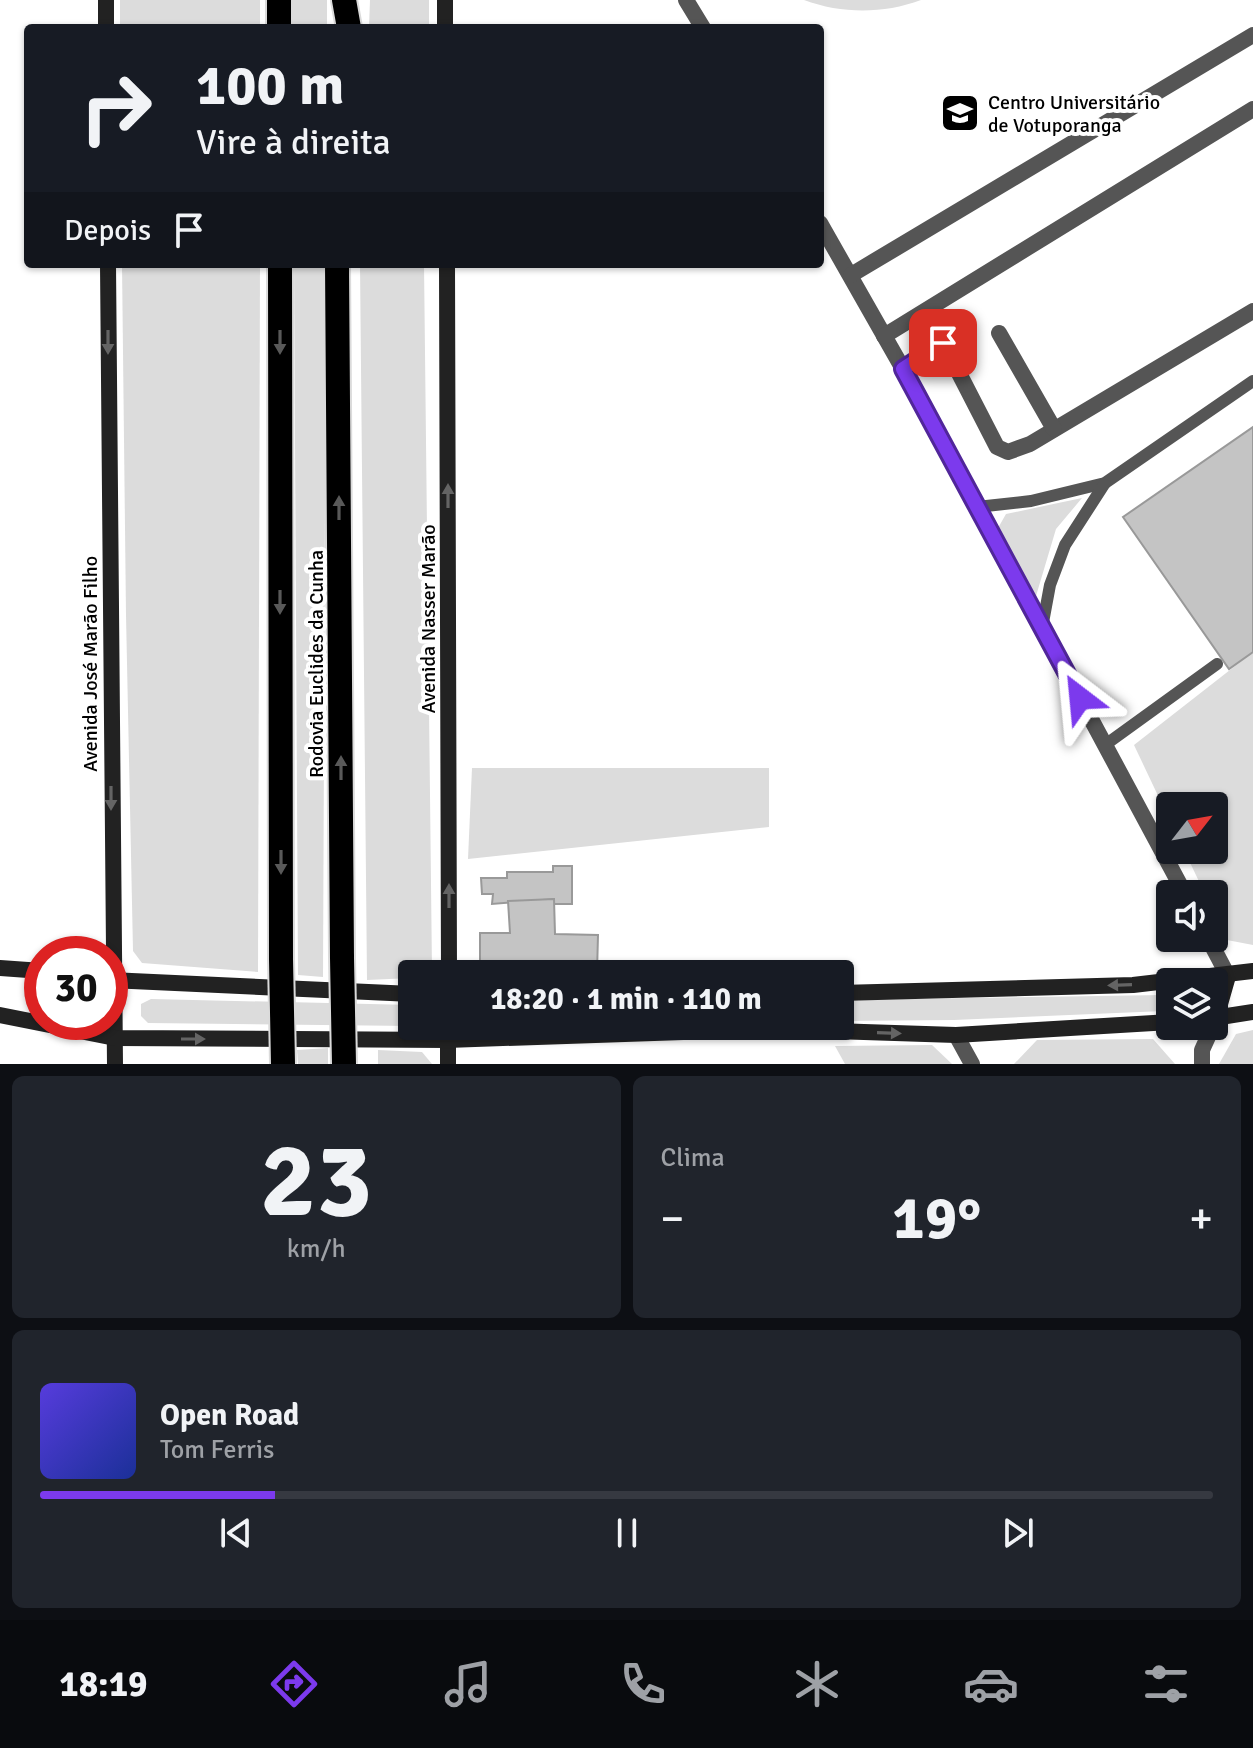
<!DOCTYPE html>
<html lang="pt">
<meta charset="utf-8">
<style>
:root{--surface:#171b24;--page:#20242c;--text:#f1f3f6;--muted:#9ea1a6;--line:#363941;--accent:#7c3aed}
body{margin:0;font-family:Signika,sans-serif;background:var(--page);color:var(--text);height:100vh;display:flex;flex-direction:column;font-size:30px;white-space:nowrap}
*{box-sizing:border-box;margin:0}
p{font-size:26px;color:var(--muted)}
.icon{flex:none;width:44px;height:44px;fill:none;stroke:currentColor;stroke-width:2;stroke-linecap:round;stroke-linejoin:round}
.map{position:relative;height:1064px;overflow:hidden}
.sheet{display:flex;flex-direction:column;gap:12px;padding:12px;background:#0d0f14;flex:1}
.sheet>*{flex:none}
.banner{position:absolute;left:24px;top:24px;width:800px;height:244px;border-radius:8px;box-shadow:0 2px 6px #0004;background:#171b24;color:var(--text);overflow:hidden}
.needle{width:52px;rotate:59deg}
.fabs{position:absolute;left:1156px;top:792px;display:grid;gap:16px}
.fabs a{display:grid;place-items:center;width:72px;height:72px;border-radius:8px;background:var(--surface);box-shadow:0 2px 6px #0004;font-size:40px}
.speed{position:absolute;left:24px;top:936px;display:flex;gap:16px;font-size:40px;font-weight:700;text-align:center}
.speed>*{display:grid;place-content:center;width:104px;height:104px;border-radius:50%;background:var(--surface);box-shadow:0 2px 6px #0004;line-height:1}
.speed .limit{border:12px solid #d22;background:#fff;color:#111}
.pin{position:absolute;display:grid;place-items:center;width:68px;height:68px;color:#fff;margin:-34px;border-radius:16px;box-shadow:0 4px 12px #0006}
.me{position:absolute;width:88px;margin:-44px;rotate:331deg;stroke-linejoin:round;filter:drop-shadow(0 0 6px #0008)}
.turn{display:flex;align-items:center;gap:28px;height:168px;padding:0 40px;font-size:36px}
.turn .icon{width:104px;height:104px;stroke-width:2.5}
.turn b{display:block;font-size:56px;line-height:68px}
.then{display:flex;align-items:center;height:76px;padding:0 40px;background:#0003;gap:16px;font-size:30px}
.big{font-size:60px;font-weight:700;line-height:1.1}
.sheet .tile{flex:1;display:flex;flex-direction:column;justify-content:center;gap:12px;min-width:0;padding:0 28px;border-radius:12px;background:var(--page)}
.sheet .dial{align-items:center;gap:0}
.dial b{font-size:104px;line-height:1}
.song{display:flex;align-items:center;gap:24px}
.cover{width:96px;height:96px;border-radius:12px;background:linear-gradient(135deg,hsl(250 70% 55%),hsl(230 70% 35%))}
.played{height:8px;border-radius:4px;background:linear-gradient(90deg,var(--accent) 20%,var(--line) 20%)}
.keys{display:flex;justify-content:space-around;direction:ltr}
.heat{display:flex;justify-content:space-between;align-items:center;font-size:44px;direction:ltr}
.sheet .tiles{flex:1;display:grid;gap:12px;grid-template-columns:1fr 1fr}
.tile:last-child{grid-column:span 2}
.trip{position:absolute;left:398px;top:960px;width:456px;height:80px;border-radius:8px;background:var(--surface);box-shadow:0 2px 6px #0004;font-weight:700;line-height:80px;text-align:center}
.dock{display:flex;height:128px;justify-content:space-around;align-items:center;background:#090b0e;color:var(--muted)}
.dock .icon{width:56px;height:56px}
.dock .selected{color:var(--accent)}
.dock b{font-size:36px;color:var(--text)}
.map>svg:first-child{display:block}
.green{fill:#dcdcdc}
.building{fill:#c4c4c4;stroke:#999;stroke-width:2}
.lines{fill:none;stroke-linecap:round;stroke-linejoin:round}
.highway-casing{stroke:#dbdbdb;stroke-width:28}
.lane{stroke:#555;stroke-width:12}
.street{stroke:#555;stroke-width:16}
.secondary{stroke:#222;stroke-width:16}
.highway{stroke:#000;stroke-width:24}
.highway-bridge-casing{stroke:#dbdbdb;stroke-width:28;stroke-linecap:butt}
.highway-bridge{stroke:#000;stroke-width:24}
.oneway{fill:#646464}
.oneway2{fill:#595959}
.route-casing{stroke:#51269a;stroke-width:20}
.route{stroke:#7c3aed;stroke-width:14}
.labels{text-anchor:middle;stroke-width:8;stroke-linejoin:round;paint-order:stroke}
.poi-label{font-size:20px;fill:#000;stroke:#fff;text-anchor:start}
.street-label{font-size:20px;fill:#000;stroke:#fff}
</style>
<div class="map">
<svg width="1253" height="1064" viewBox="0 0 1253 1064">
<rect width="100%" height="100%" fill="#fff"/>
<g class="green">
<rect x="120" y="0" width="140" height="28"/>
<rect x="292" y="0" width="35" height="28"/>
<polygon points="370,0 429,0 429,28 369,28"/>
<path d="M804,0H921C883,14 842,14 804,0Z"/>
<polygon points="122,264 260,264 258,972 142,963 133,951 126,615"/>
<polygon points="294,264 326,264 323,977 298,975"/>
<polygon points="360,264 424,264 432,971 427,974 412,974 412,978 367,980"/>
<polygon points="1082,498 1056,529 1036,596 998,528 1006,514"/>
<polygon points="1253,652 1253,945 1227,940 1214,913 1214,894 1205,894 1184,850 1214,850 1214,806 1170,806 1170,821 1134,745"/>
<polygon points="472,768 769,768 769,827 468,859"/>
<polygon points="1163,995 1170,1001 1170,1007 1164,1011 954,1020 840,1021 840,1000"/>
<polygon points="151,999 412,1005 412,1026 148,1023 141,1016 141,1004"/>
<polygon points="1253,1030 1253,1064 1219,1064 1236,1034"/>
<polygon points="1153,1039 1175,1064 1014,1064 1037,1040"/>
<polygon points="932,1045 952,1064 845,1064 835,1046"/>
<polygon points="328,1048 328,1064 298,1064 297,1050"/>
<polygon points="378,1050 422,1052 432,1064 378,1064"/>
</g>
<g class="building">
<polygon points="1253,427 1253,652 1229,669 1123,517"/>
<polygon points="553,866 572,866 572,904 554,904 554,899 492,904 493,894 482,894 481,878 507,878 507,872 553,872"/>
<polygon points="554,899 555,934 598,935 597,973 480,972 480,933 510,933 508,901"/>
</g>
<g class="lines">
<g class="highway-casing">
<g id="highway">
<polyline points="279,0 279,28"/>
<polyline points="344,0 349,28"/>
<polyline points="280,264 281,959"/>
<polyline points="337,264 342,958"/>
</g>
</g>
<g class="lane">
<polyline points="977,507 1031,501 1105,483 1253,381"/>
<polyline points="1042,628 1050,585 1065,545 1105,483"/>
<polyline points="1105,745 1217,664"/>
</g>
<g class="street">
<polyline points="686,0 703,28"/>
<polyline points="820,223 903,369 1185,894"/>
<polyline points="851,275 1253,35"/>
<polyline points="927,311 997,447 1008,452 1030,444 1253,311"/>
<polyline points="999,333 1054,429"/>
<polyline points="884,336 1253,109"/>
<polyline points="903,369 943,343"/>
<polyline points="1208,938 1228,976"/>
<polyline points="956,1035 972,1064"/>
<polyline points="1202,1064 1202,1050 1213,1026"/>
</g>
<g class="secondary">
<polyline points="106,0 106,28"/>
<polyline points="445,0 445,28"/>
<polyline points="108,264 115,1064"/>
<polyline points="447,264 449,974"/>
<polyline points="0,968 42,971"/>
<polyline points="110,980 412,994"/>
<polyline points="840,993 1133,985 1253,971"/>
<polyline points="0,1015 115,1038 447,1040 772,1029 956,1035 1170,1022"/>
<polyline points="1214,1018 1253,1012"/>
<polyline points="1216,1018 1228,976"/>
<polyline points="448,1026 448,1064"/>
</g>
<use href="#highway" class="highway"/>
<g class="highway-bridge-casing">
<g id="highway-bridge">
<polyline points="342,958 344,1064"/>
<polyline points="281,959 283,1064"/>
</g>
</g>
<use href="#highway-bridge" class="highway-bridge"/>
</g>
<defs><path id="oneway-solid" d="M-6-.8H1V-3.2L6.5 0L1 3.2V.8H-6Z" transform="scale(2)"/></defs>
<g class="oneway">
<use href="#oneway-solid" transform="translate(108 342) rotate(90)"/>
<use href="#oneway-solid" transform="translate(448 496) rotate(-90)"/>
<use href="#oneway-solid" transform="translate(111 798) rotate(90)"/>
<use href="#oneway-solid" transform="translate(449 896) rotate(-90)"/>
<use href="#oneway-solid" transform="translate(1120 985) rotate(178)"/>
<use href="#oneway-solid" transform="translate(889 1033) rotate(2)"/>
<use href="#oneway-solid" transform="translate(193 1039)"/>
</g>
<g class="oneway2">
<use href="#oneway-solid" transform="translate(280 342) rotate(90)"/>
<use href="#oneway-solid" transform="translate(339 508) rotate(-90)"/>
<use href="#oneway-solid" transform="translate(280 602) rotate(90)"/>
<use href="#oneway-solid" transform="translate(341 768) rotate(-90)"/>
<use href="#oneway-solid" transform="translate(281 862) rotate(90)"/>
</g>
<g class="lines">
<g class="route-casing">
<polyline id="route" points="943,343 903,369 1080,698"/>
</g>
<use href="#route" class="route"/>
</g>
<defs>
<g id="university-square" transform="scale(2)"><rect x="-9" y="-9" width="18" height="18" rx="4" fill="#000" stroke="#fff"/><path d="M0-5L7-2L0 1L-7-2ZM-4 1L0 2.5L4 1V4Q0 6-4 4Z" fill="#fff"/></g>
</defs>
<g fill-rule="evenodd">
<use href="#university-square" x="960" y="113"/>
</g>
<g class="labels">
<g class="poi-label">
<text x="988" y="109">Centro Universitário<tspan x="988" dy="23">de Votuporanga</tspan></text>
</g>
<g class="street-label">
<text transform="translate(428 619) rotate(-90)" y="7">Avenida Nasser Marão</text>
<text transform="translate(90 664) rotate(-90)" y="7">Avenida José Marão Filho</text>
<text transform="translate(316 664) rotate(-90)" y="7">Rodovia Euclides da Cunha</text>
</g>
</g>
</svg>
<div class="fabs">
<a><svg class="needle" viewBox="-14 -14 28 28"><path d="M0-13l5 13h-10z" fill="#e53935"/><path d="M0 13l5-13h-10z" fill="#9ea1a6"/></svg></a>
<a><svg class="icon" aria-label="sound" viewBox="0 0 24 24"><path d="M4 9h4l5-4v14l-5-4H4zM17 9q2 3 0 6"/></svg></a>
<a><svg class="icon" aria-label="layers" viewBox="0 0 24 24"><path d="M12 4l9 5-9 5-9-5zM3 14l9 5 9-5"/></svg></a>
</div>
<div class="speed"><div class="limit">30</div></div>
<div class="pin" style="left:943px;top:343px;background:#d93025"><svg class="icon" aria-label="arrive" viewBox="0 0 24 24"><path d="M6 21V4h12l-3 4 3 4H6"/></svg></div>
<svg class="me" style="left:1080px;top:698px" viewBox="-20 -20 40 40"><path d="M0-17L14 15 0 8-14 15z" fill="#7c3aed" stroke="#fff" stroke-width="4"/></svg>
<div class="trip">18:20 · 1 min · 110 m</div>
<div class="banner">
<div class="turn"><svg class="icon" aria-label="right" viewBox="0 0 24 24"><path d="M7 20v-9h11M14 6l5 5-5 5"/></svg><div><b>100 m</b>Vire à direita</div></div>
<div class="then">Depois<svg class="icon" aria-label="arrive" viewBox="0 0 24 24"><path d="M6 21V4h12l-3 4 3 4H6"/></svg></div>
</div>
</div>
<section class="sheet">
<div class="tiles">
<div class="tile dial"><b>23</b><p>km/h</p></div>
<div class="tile"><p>Clima</p>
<div class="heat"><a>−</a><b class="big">19°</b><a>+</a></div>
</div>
<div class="tile">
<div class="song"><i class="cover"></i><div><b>Open Road</b><p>Tom Ferris</p></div></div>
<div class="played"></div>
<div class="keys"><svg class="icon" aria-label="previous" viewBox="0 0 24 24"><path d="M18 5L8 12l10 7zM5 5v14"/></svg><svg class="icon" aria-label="pause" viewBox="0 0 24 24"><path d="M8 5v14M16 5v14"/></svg><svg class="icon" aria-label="next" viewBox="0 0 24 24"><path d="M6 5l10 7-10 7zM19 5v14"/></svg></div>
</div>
</div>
</section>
<nav class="dock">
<b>18:19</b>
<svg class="icon selected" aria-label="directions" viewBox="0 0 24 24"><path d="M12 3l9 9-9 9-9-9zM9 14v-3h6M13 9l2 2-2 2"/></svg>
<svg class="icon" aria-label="music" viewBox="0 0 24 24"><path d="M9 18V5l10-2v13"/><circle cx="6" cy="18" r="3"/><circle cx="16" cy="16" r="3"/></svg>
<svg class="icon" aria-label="phone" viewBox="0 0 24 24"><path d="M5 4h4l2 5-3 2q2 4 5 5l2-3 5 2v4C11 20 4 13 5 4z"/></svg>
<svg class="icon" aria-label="climate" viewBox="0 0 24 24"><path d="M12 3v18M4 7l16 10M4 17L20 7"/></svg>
<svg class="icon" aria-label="car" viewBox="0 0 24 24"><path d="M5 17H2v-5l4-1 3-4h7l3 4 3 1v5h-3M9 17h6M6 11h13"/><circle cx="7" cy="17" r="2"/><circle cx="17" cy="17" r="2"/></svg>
<svg class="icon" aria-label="filters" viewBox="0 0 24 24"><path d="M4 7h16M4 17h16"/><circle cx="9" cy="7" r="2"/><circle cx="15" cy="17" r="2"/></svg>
</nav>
